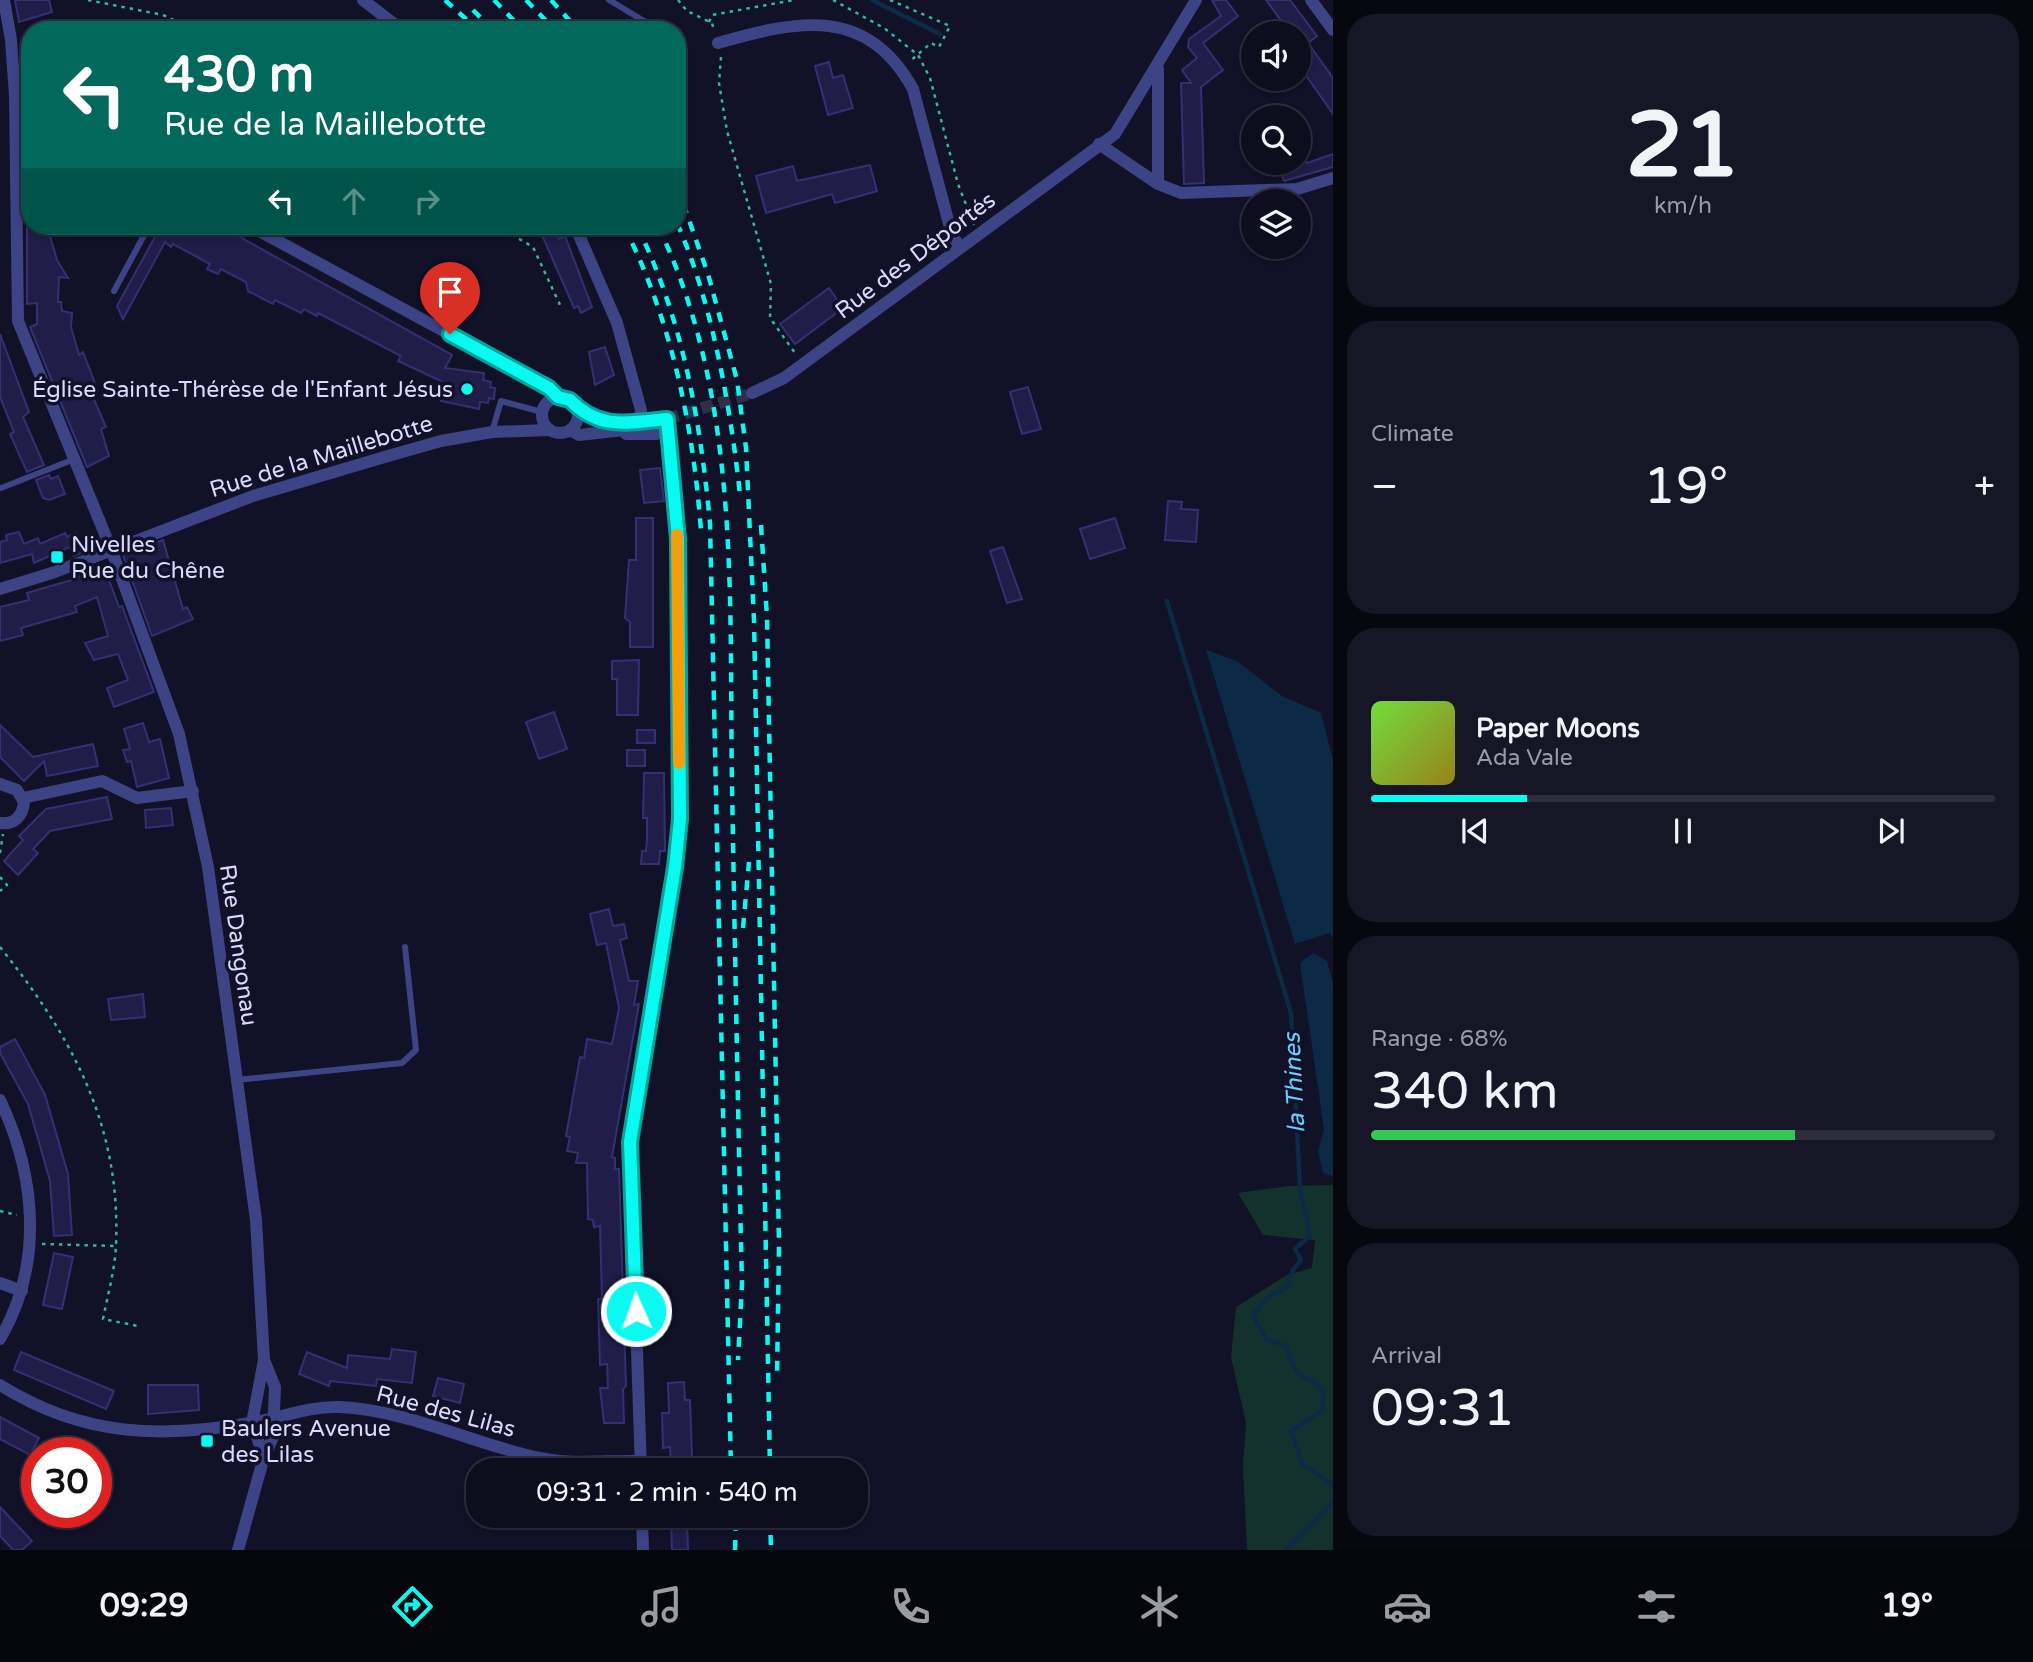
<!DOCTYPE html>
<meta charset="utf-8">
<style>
:root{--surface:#0d0d1e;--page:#161627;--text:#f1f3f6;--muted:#9a9ca4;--line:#2d2d3c;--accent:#09faf0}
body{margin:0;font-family:"Varela Round",sans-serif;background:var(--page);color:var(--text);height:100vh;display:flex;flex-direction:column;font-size:26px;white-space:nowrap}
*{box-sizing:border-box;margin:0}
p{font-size:23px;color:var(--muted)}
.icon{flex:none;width:38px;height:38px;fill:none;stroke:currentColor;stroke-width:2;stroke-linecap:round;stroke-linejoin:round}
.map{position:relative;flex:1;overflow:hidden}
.side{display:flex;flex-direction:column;gap:14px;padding:14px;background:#070710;width:700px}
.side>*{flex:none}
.banner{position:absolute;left:21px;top:21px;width:665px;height:214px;border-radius:28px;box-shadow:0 4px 10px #0003,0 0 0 2px var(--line);background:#00695c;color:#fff;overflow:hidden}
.tools{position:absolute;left:1241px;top:21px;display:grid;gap:14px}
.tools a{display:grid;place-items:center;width:70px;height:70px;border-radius:50%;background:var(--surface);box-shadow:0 4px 10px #0003,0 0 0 2px var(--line);font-size:35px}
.speed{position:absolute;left:21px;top:1437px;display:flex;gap:14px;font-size:35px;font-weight:700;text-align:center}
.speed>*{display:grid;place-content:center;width:91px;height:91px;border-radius:50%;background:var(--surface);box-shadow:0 4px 10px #0003,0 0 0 2px var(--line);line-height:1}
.speed .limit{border:10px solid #d22;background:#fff;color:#111}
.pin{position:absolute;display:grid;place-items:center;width:60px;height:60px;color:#fff;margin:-72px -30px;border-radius:50% 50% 50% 0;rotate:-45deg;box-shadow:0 0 7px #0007}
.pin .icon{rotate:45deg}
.me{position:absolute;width:77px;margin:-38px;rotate:358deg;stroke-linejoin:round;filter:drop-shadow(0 0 5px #0008)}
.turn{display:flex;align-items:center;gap:24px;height:147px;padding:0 28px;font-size:32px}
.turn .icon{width:91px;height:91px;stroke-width:2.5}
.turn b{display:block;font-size:49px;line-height:60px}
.lanes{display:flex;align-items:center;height:66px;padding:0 28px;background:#0003;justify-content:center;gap:35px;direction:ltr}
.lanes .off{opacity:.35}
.big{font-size:52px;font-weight:600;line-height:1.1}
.side .tile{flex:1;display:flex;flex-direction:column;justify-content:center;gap:10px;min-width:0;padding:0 24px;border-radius:28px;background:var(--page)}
.side .dial{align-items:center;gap:0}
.dial b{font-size:91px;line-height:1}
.song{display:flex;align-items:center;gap:21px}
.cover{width:84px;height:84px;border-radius:10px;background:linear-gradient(135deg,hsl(100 70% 55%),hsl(50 70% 35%))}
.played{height:7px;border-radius:4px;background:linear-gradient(90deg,var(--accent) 25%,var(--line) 25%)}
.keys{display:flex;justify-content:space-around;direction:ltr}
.heat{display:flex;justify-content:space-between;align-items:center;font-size:38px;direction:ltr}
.charge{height:10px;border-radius:5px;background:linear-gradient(90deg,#34c759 68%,var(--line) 0)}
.trip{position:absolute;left:466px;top:1458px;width:402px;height:70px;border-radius:28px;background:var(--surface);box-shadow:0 4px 10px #0003,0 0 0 2px var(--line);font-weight:600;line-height:70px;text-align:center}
.dock{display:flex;height:112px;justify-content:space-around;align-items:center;background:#05050c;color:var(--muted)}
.dock .icon{width:49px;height:49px}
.dock .active{color:var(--accent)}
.dock b{font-size:32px;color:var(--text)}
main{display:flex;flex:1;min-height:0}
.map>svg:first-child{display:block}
.green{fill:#14322d}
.water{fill:#0c2946}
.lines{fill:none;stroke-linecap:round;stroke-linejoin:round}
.stream{stroke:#0c2946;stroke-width:4.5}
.building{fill:#201d49;stroke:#333074;stroke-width:2}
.street-tunnel{stroke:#2f2f48;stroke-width:12;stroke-dasharray:12 6;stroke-linecap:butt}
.path{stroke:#33b89d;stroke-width:2.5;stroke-dasharray:3.5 5;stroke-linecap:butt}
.lane{stroke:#3d4486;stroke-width:6}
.street{stroke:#3d4486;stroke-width:12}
.rail{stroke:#09faf0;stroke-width:4.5;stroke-dasharray:10 9;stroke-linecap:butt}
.route-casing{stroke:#06a29c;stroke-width:18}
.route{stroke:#09faf0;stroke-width:12}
.slow{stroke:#f59e0b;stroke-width:12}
.poi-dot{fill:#09faf0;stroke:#111128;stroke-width:2.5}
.labels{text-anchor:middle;stroke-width:7;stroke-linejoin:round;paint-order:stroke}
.street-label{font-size:23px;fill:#d9dafe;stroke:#111128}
.poi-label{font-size:23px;fill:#d9dafe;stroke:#111128;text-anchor:start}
.water-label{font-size:24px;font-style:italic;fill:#69cdfc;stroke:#111128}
</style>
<main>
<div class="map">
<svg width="1333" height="1550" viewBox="0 0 1333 1550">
<rect width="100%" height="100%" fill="#111128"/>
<polygon class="green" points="1333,1185 1333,1550 1247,1550 1243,1466 1246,1423 1231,1357 1236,1307 1287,1275 1312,1268 1315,1240 1263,1235 1238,1193 1289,1186"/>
<g class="water">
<polygon points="1206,650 1237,661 1282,696 1321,713 1333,760 1333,938 1329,933 1295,944"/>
<polygon points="1313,953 1327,961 1333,983 1333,1176 1323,1173 1318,1151 1324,1129 1300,963"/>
</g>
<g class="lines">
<g class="stream">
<polyline points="872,0 940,34"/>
<polyline points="1167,601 1291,1013 1300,1188 1310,1236 1295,1249 1301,1260 1293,1270 1288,1286 1266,1299 1253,1315 1266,1339 1286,1346 1296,1372 1316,1383 1323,1392 1322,1411 1291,1431 1302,1463 1333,1485"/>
<polyline points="1286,1550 1333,1502"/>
</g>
</g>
<g class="building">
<polygon points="15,0 49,0 52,12 19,22"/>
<polygon points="1212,0 1226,0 1238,16 1203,43 1223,70 1201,87 1204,183 1184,184 1181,83 1191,83 1182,70 1197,58 1188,47 1189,39 1221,16"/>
<polygon points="1266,0 1290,0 1317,36 1308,43 1333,78 1333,114 1298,64 1298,27 1290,33"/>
<polygon points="829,62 833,78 843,75 853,108 828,115 815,66"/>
<polygon points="1333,154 1333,167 1284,181 1280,170 1284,166 1304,158 1307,163"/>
<polygon points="870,165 877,191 835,203 832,194 766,213 756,176 793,166 797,181"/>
<polygon points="27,226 73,226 73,234 50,236 57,260 68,278 59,277 58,302 61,302 62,311 72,313 71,327 79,355 83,352 98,391 92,395 106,427 101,429 109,456 87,467 30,327 37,324 37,303 27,304"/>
<polygon points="161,226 217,226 238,236 452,355 445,368 484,373 483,380 491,382 490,387 495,388 494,399 489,398 488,403 480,402 479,409 441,401 441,381 398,361 401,356 318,313 317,316 304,309 301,313 275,300 273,304 248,291 246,282 221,269 218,274 207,269 210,264 173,244 171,247 165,242 123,319 117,306"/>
<polygon points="538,226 553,226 559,239 565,236 592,307 581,313 578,306 574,308"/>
<polygon points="829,288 843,308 795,344 780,324"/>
<polygon points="0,334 29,412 23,417 44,465 27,472 10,434 14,432 0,397"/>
<polygon points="605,347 614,375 595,385 589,352"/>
<polygon points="1028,387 1041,429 1022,434 1010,392"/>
<polygon points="660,468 664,501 644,503 640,470"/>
<polygon points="49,475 51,479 58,476 65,494 49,500 43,498 36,480"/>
<polygon points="1168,501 1182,502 1181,509 1198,510 1196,542 1165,540"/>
<polygon points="636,518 653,518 653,647 630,647 630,622 625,618 629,560 636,560"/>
<polygon points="1115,518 1125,548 1090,559 1080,529"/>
<polygon points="19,532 24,544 38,538 40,544 65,533 67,537 76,533 85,551 74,556 69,547 34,563 32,554 0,563 0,542 7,540 6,535"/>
<polygon points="163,540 183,609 187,607 193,619 152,636 123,555"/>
<polygon points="1003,547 1022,599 1007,603 990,551"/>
<polygon points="96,566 105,569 119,607 122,606 154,692 114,707 107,688 128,680 118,654 94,660 85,643 108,636 97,597 75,606 77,612 21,628 23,635 0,641 0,607 29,600 27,593 75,579 83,574 81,571"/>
<polygon points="639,660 638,715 617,715 617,679 612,679 612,661"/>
<polygon points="554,712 567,749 539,759 526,722"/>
<polygon points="143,723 149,742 160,739 169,778 137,787 131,761 127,762 123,750 130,749 124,729"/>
<polygon points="0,725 33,757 93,744 98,766 47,776 44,761 24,781 0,757"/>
<rect x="637" y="730" width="18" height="13"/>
<rect x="627" y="750" width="18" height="16"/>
<polygon points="644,773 664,773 665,851 660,851 659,864 641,864 642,851 646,851 647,840 647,818 643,818"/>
<polygon points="107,797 112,819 50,831 33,849 38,853 18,875 4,861 23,840 19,836 46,809"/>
<polygon points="171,808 173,825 146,828 145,810"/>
<polygon points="609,909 613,926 624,924 627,938 620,940 629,981 638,981 634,1005 639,1004 612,1157 615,1158 615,1169 619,1169 626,1386 623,1389 624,1423 604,1423 600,1388 608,1388 607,1364 600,1365 598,1299 602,1299 600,1226 594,1227 593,1220 588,1219 587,1163 576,1163 578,1153 567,1151 570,1137 566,1136 580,1057 584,1058 587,1039 612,1044 619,1008 606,943 597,945 590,914"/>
<polygon points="143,994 145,1017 111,1020 108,999"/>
<polygon points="15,1039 45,1095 68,1174 72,1235 54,1236 50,1181 28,1104 0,1053 0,1047"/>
<polygon points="54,1253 73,1257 62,1309 43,1305"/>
<polygon points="392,1349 416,1352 412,1383 377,1379 376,1386 330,1381 329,1386 299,1374 307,1352 347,1368 348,1355 390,1359"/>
<polygon points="21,1352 114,1391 106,1409 14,1370"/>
<polygon points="438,1378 464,1384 460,1403 433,1396"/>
<polygon points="684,1382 685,1400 690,1400 692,1458 686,1459 686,1470 671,1470 670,1447 663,1448 662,1413 669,1413 668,1383"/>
<polygon points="148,1385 198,1385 199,1410 148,1414"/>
<polygon points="0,1417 39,1438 30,1455 0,1439"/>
<polygon points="0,1507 32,1541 22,1550 13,1550 0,1536"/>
<polygon points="610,1516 627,1516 627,1526 611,1526"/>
<polygon points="671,1516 687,1516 688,1550 672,1550"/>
</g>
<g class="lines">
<polyline class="street-tunnel" points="667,419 752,393"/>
<g class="path">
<polyline points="88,0 163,15 195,30"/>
<polyline points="678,0 687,11 712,23 714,30"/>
<polyline points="833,0 884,28 918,55 930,78 958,184 974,225"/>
<polyline points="890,0 950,26 939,47 931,43 909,62"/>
<polyline points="709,22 712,15 794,0"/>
<polyline points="721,57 719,83 727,131 771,284 770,318 795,353"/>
<polyline points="497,226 533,247 561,307"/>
<polyline points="0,853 3,834"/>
<polyline points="0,877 7,885 0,891"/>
<path d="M0,947C72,1037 121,1125 116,1245C115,1269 108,1294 103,1319L138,1326"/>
<polyline points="0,1211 17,1215"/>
<polyline points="42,1244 116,1246"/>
</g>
<g class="lane">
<polyline points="609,0 659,30"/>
<polyline points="677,46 681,50"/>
<polyline points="114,291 149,226"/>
<polyline points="492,432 501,401 542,412"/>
<polyline points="1,488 72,460"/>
<polyline points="237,1080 402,1063 416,1050 405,947"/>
</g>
<g class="street">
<polyline points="4,0 11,40 15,96 18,321 111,549 179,734 208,867 256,1220 264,1360 275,1387 273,1437 264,1457 238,1550"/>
<polyline points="363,0 402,30"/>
<polyline points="1311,0 1333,30"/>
<path d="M718,43C796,21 866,4 913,89L952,235L960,247"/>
<polyline points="1158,69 1158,184"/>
<polyline points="15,96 30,104"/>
<polyline points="1099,144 1158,184 1181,193 1297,189 1333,178"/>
<polyline points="250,226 549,388 558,397"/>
<polyline points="575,226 617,323 641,410 640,422"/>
<polyline points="752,393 784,378 1115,134 1196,0"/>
<circle cx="560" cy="415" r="18"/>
<polyline points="577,410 611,423 667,419"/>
<polyline points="570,430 579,435 633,429"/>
<polyline points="626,434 657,434 667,419"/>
<polyline points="0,589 55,572 253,496 388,456 441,441 492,432 549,430"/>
<path d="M0,784L17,790L24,802C23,816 14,825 0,823"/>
<polyline points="23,798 102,781 137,798 193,791"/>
<path d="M0,1100C36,1176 44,1264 0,1339"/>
<polyline points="0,1283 22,1291"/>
<path d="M0,1385C83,1437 162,1439 256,1422C283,1417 311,1406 339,1407C409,1410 472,1444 540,1458C571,1465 609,1460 641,1461"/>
<polyline points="264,1457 252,1423 264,1360"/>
<polyline points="641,1470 630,1142 675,867 680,819 678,539 667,419"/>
<polyline points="642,1516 643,1550"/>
</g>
<g class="rail">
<polyline points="445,0 478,30"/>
<polyline points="494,0 523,30"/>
<polyline points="526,0 555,30"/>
<polyline points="551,0 578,30"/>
<polyline points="473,10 493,30"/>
<polyline points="677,186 708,274 737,380 746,448 754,620 770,1470"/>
<path d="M677,223C712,301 731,410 740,495"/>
<path d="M624,226C672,322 693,424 701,531"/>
<path d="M637,226C683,320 700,419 710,523L731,1470"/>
<path d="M658,226C741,398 729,598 732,785C735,951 738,1118 742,1284L738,1360"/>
<polyline points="761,525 767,617 779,1244 777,1379"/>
<polyline points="743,928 749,862"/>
<polyline points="770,1516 771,1550"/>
<polyline points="735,1550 736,1516"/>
</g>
</g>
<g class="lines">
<g class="route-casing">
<path id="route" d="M450,334L549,388L558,397L570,400C599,430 627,423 667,419L678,539L680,819L675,867L630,1142L636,1311"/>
</g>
<use href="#route" class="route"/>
<polyline class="slow" points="677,535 679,763"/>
</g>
<g class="poi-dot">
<circle cx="467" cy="389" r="7"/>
<rect x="50" y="550" width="14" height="14" rx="3.5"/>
<rect x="200" y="1434" width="14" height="14" rx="3.5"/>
</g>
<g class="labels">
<g class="street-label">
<text transform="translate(915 255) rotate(-37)" y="8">Rue des Déportés</text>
<text transform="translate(321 456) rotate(-17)" y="8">Rue de la Maillebotte</text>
<text transform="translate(239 945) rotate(82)" y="8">Rue Dangonau</text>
<text transform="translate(446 1411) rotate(15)" y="8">Rue des Lilas</text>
</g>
<g class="poi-label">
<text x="453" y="397" text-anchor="end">Église Sainte-Thérèse de l'Enfant Jésus</text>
<text x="71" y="552">Nivelles<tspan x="71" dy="26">Rue du Chêne</tspan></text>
<text x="221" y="1436">Baulers Avenue<tspan x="221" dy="26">des Lilas</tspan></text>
</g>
<g class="water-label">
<text transform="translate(1294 1083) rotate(-93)" y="8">la Thines</text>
</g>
</g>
</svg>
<div class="tools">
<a><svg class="icon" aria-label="sound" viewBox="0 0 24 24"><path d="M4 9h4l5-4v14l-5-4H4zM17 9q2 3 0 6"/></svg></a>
<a><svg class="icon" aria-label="search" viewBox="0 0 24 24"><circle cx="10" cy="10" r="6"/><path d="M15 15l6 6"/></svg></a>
<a><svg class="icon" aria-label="layers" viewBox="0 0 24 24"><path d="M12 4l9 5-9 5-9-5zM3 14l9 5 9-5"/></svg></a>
</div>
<div class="speed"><div class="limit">30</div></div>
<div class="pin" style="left:450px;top:334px;background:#d93025"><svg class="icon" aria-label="arrive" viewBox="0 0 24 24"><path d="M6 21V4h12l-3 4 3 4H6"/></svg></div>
<svg class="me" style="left:636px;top:1311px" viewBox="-20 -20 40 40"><circle r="17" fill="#09faf0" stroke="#fff" stroke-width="3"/><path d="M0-11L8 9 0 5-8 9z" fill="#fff"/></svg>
<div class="trip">09:31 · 2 min · 540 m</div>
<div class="banner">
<div class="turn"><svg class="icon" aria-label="left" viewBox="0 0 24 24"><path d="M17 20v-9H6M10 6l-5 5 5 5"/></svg><div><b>430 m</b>Rue de la Maillebotte</div></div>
<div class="lanes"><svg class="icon" aria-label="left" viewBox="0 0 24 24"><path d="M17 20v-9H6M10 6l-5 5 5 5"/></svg><svg class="icon off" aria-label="ahead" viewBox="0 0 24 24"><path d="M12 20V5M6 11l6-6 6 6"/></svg><svg class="icon off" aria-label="right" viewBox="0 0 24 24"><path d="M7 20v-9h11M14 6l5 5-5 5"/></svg></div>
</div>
</div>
<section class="side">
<div class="tile dial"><b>21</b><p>km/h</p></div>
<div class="tile"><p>Climate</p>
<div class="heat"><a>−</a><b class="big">19°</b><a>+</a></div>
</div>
<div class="tile">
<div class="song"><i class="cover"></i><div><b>Paper Moons</b><p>Ada Vale</p></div></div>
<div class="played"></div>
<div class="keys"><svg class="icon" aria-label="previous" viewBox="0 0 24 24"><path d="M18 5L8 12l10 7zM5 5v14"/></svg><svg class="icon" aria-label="pause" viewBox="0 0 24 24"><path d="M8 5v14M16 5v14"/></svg><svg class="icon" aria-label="next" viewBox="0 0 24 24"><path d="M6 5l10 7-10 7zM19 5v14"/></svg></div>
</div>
<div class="tile"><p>Range · 68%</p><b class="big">340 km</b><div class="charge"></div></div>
<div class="tile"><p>Arrival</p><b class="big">09:31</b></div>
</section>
</main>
<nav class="dock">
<b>09:29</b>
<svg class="icon active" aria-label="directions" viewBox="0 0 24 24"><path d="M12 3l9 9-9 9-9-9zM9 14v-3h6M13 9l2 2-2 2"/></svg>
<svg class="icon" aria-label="music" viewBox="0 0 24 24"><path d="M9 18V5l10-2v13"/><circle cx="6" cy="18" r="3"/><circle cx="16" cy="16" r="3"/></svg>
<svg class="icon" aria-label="phone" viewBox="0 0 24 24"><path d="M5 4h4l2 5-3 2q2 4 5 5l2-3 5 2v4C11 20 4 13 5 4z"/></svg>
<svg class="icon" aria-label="climate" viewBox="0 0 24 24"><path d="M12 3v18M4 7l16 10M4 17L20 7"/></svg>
<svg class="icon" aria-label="car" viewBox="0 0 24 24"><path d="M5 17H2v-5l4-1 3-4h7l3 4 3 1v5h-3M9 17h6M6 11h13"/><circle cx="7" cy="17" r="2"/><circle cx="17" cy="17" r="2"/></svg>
<svg class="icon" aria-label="filters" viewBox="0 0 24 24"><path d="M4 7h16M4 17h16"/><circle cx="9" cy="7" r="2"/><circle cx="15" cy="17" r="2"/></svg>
<b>19°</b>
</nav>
